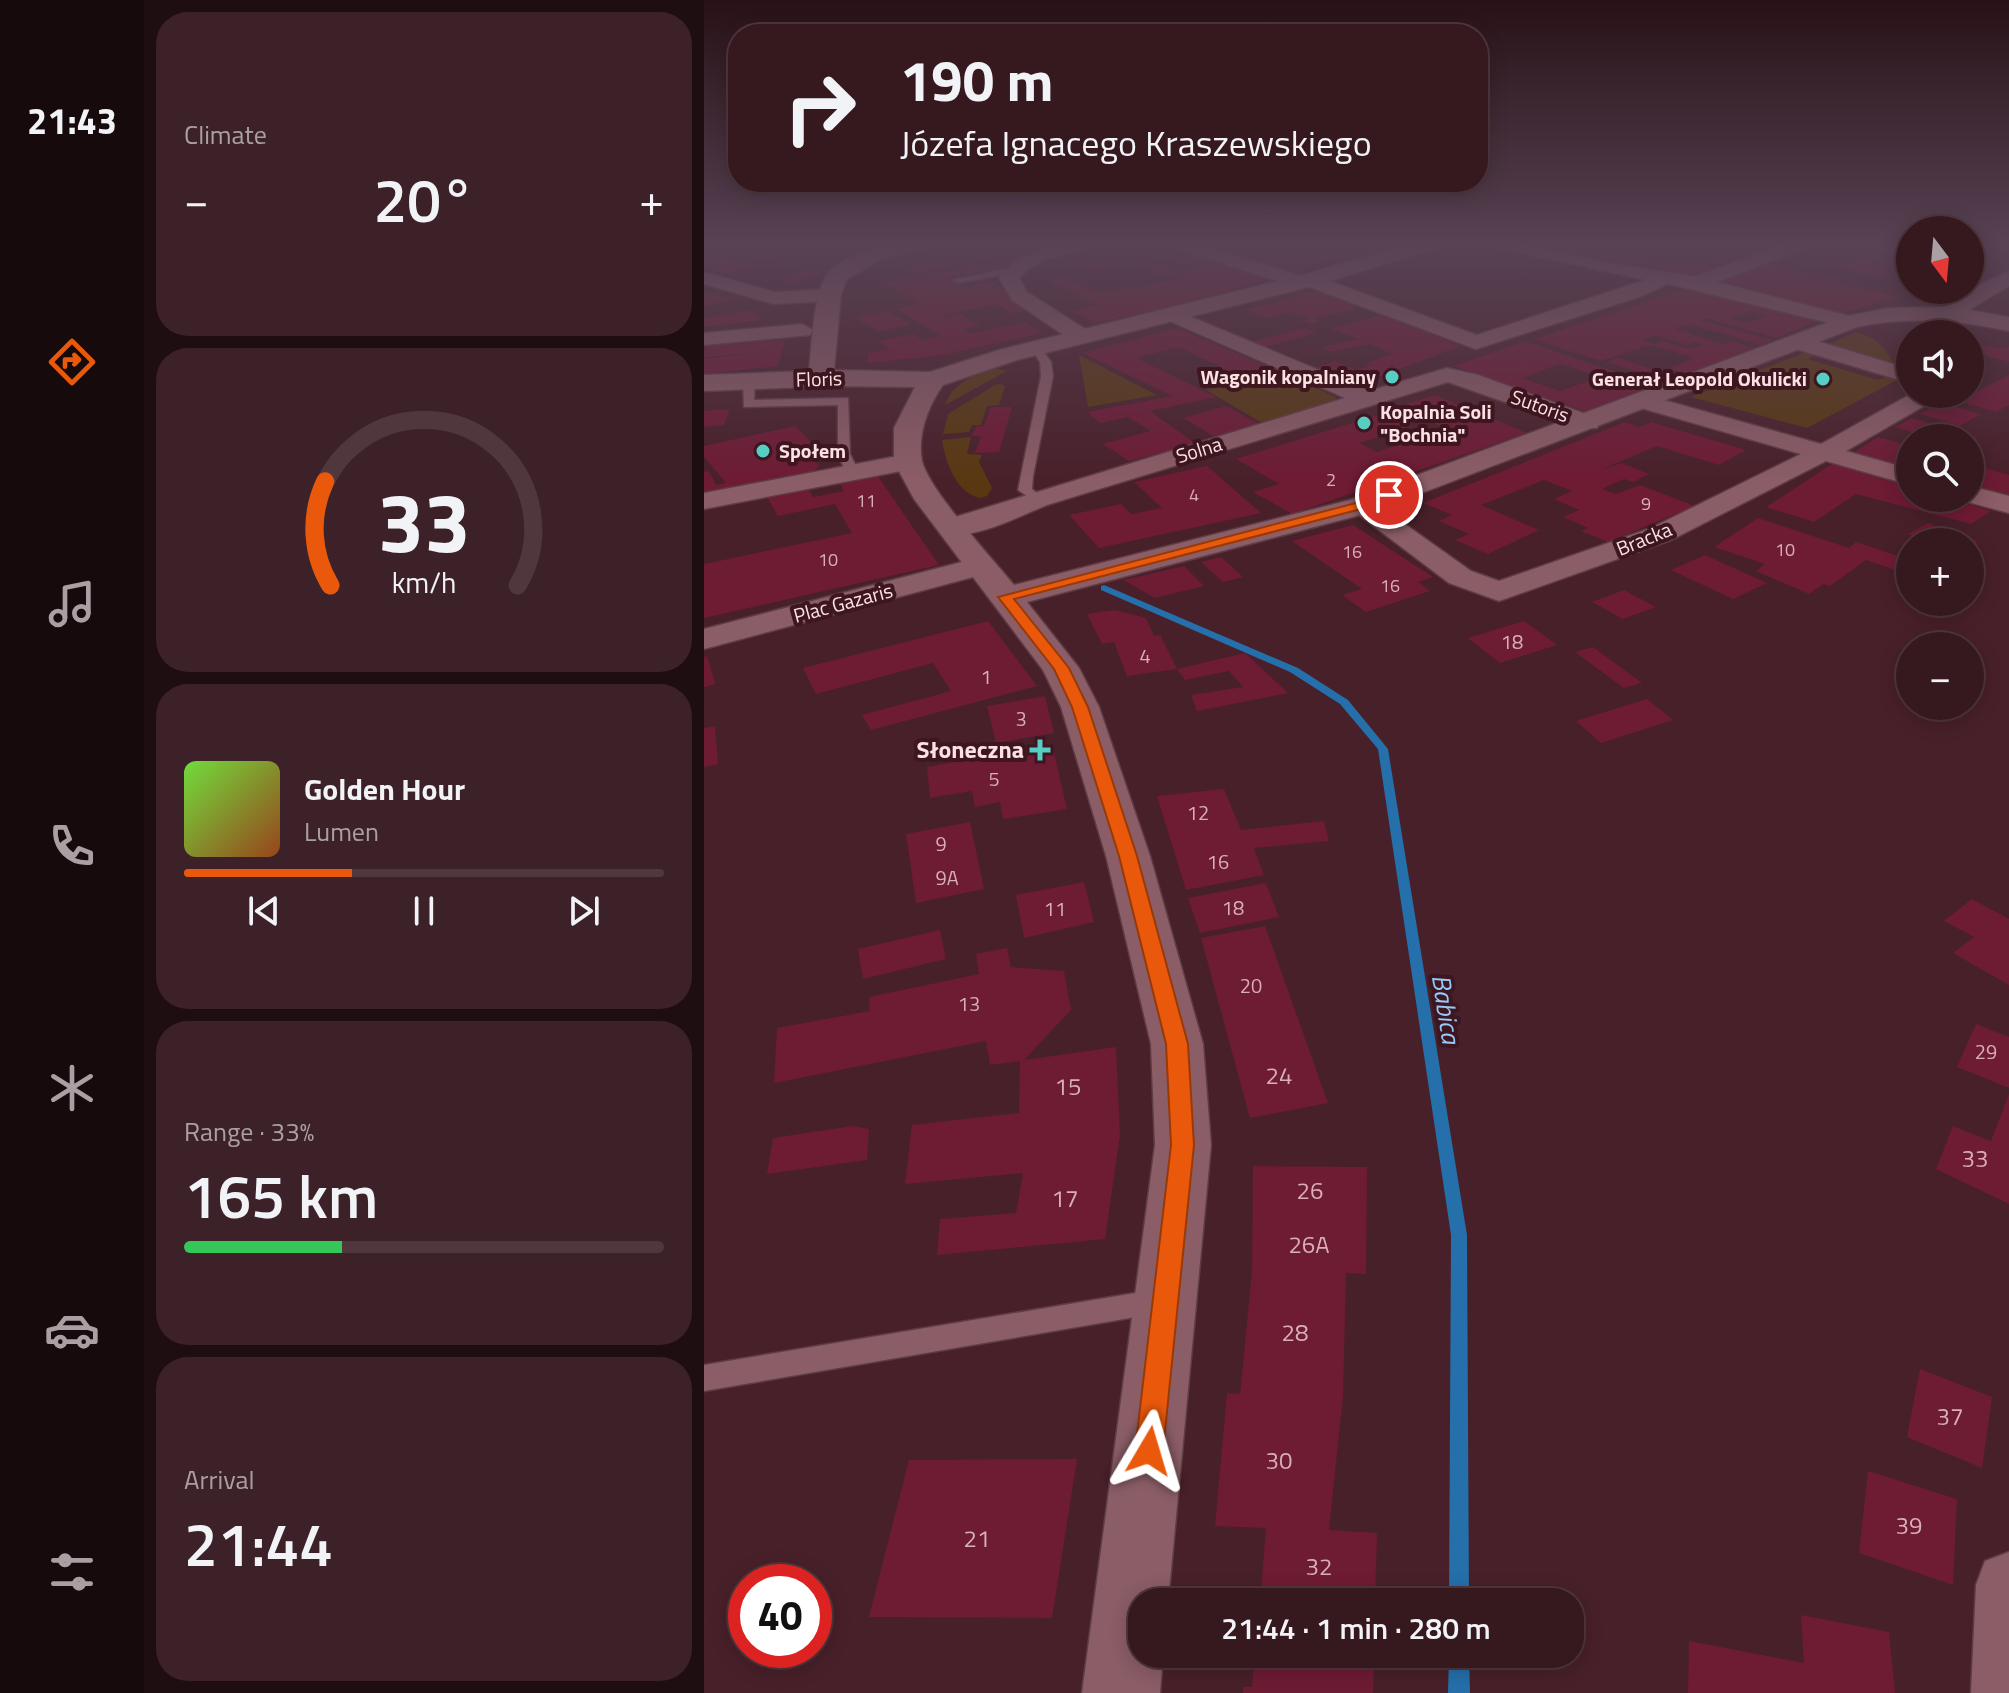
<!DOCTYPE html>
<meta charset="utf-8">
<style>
:root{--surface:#36181f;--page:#3d2128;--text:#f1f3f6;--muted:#aaa0a4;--line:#50373d;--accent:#ea580c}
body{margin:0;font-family:"Titillium Web",sans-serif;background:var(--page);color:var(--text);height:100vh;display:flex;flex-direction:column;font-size:30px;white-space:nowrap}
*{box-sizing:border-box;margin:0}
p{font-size:26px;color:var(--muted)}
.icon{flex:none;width:44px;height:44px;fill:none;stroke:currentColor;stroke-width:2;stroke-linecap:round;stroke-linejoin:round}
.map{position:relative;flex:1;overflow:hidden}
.panel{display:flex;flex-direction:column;gap:12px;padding:12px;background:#1e0d11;width:560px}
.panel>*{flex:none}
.banner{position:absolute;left:24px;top:24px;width:760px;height:168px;border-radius:32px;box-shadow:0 4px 20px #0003,0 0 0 2px var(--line);background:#36181f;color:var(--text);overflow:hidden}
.needle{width:52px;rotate:164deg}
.tools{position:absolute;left:1192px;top:216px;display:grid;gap:16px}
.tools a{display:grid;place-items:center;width:88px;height:88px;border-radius:50%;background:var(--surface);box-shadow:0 4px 20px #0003,0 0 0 2px var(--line);font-size:40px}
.speed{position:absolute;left:24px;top:1564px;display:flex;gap:16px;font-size:40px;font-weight:700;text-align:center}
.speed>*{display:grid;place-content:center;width:104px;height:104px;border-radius:50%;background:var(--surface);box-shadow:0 4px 20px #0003,0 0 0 2px var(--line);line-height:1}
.speed .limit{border:12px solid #d22;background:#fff;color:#111}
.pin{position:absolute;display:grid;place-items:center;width:68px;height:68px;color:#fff;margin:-34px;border:4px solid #fff;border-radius:50%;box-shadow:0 2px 8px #0007}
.me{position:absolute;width:88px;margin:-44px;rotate:7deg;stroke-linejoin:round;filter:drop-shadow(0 0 6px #0008)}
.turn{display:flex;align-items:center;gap:28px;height:168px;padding:0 40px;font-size:36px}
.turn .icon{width:104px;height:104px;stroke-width:2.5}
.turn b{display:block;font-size:56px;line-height:68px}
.big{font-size:60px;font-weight:600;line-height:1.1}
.panel .tile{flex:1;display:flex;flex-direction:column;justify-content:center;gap:12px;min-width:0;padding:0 28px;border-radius:32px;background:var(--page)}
.panel .dial{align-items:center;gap:0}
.dial svg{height:208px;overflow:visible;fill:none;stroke:var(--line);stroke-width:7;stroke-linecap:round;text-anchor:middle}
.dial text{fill:var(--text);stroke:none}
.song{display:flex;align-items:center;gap:24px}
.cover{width:96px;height:96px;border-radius:12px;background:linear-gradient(135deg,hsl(100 70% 55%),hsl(20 70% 35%))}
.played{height:8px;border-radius:4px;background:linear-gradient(90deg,var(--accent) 35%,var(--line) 35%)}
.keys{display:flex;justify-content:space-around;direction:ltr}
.heat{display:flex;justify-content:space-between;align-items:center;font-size:44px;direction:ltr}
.charge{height:12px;border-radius:6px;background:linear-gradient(90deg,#34c759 33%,var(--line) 0)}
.trip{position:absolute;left:424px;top:1588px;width:456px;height:80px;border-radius:32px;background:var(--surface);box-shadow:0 4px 20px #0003,0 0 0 2px var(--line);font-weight:600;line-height:80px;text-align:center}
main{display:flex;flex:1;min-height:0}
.tabs{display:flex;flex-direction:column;width:144px;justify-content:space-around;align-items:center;background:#160a0c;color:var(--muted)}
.tabs .icon{width:56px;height:56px}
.tabs .active{color:var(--accent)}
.tabs b{font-size:36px;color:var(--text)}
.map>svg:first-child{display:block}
.green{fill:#593811}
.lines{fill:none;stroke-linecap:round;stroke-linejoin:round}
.stream{fill:#256faa;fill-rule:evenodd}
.building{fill:#6e1b34;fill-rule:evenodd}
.service-casing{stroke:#5e3c44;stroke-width:3}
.minor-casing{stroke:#5e3c44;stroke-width:3}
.tertiary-casing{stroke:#5e3c44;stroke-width:3}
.service{fill:#8b5d66;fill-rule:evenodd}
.minor{fill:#8b5d66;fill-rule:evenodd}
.tertiary{fill:#8b5d66;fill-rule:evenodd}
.route{fill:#ea580c;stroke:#983908;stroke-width:2}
.poi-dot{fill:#56cec3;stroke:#3d1620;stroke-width:3}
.labels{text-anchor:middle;stroke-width:8;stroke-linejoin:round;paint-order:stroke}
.far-number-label{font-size:18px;fill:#d8afb8}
.far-poi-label{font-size:20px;font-weight:bold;fill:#fbe0e4;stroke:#3d1620;text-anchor:end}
.far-street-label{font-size:20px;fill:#fbe0e4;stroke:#3d1620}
.number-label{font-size:20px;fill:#d8afb8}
.poi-label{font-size:24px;font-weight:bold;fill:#fbe0e4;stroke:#3d1620;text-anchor:end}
.near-number-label{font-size:24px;fill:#d8afb8}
.water-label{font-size:26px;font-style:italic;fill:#96cafb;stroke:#3d1620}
</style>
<main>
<nav class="tabs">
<b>21:43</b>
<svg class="icon active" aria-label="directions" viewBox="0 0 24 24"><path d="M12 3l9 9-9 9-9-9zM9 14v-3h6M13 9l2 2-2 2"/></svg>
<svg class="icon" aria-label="music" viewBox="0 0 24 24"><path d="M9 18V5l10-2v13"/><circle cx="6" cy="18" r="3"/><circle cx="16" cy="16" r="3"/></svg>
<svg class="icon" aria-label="phone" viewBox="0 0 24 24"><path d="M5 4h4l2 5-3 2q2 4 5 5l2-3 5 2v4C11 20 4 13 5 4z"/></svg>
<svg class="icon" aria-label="climate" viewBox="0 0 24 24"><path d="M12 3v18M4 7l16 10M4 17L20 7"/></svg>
<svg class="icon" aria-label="car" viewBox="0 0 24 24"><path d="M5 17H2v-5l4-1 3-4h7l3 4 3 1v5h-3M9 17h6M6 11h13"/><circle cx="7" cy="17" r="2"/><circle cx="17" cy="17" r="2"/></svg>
<svg class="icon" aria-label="filters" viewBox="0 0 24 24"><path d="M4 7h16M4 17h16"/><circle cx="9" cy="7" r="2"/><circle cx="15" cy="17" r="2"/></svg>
</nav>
<section class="panel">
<div class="tile"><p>Climate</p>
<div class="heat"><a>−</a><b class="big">20°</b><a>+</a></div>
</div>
<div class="tile dial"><svg viewBox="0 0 100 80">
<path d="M14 69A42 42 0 1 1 86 69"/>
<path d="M14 69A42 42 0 0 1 12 29" stroke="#ea580c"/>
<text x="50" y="56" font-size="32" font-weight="700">33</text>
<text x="50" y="72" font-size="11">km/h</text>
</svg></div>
<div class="tile">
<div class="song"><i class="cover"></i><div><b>Golden Hour</b><p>Lumen</p></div></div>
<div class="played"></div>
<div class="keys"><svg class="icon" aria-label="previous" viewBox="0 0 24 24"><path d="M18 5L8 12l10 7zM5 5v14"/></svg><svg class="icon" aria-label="pause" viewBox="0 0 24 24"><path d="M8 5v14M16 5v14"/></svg><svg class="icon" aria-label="next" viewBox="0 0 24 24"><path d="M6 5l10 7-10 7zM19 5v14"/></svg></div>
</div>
<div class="tile"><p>Range · 33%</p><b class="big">165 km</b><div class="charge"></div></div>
<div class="tile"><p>Arrival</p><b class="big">21:44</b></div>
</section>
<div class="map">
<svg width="1305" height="1693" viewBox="0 0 1305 1693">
<rect width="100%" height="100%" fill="#482029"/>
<g class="green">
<path d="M1151,332C1171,337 1180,345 1189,363L1124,345Z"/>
<polygon points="1102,352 1112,355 1104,359 1173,380 1184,376 1195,379 1103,428 987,397"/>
<polygon points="375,355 453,395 384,407"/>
<path d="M289,368L303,371L241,405C249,383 268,376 289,368Z"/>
<polygon points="574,371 632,397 631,401 558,423 502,390"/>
<polygon points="297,384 301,386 295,405 283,406 277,425 268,425 265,432 239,434 244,414 291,385"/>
<path d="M267,437L263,454L278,455L275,462L288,488L283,496L276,498C252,493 241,461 238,440Z"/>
</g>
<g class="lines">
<g class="stream">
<polygon points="400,585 594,668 644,700 684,749 763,1235 765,1602 745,1602 747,1235 674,749 636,704 586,672 397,590 397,586"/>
<polygon points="745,1654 765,1654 766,1693 744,1693"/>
</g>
</g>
<g class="building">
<polygon points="98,244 145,244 145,245 95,253 82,247"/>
<polygon points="339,244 297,258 210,273 202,267 281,255 313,244"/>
<polygon points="408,244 461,244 572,277 474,305 391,323 369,311 393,305 343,281 360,277 396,293 428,286 433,288 484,276 476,273 491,268 419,250"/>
<polygon points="513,244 578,244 578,245 552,251 565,255 554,258 526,249 514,252 499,248"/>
<polygon points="603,244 617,246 686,245 586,274 544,262"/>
<polygon points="829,244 877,244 877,245 855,251"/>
<polygon points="916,244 974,244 950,253"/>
<polygon points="1003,244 1069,244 986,279 882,256 907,247 985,265 1023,249"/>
<polygon points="1170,244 1206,244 1206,270 1165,278 1158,273 1129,267 1130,263 1148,259 1133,254 1172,245"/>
<polygon points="0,249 7,249 53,266 19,274 0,266"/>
<polygon points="63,253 80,260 60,265 43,257"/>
<polygon points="385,257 410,266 392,271 368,260"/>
<polygon points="306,258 318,263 242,278 259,287 287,282 300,289 324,311 306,313 294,304 237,315 241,318 256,314 276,326 260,329 267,334 321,322 339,333 240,355 163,363 164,353 185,349 175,341 210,334 218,340 237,336 193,309 217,303 181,284"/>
<polygon points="444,260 476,273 462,276 430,263"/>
<polygon points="1062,265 1193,297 1138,314 1013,283"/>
<polygon points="111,268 125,272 91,282 77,278"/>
<path d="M991,286L1121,318L1073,338L1002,318L997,320L1068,340L1057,345L985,324L971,329L1019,344L1028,341L1050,348L983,374L965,368L990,358L946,345L896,361L830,339ZM1046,311L1064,316L1043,323L1025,319ZM952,335L982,345L991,342L1000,345L987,349L958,341L949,344L939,340Z"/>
<polygon points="613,291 654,307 611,319 616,321 607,324 599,321 606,319 587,312 564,318 543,310"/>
<polygon points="6,294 25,300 0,307 0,295"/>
<polygon points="48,310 56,318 54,321 0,327 0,318"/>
<polygon points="183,311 207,324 176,332 151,318"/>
<polygon points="676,315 710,328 757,346 652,385 611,368 631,361 653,370 667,365 662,363 689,354 666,344 627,352 618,347 654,339 627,329"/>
<polygon points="473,328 574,371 542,379 475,347 432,358 512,397 446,411 492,444 425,461 399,444 447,431 424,417 396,423 383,412 468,396 379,353"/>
<polygon points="600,328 613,333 561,347 548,342"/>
<polygon points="81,340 74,366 0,374 0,359 41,354 0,357 2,345"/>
<path d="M822,341L879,361L951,385L881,411L749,366ZM856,364L864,366L897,377L856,391L818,378Z"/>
<polygon points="1266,342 1295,349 1305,346 1305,362 1266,352"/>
<polygon points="914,358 970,376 959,380 903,362"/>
<polygon points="1305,375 1305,405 1292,412 1255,401"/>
<polygon points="731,395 823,433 588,514 549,492 575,484 532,459 680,413 709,426 655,443 673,452 743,429 693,407"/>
<polygon points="1237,403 1277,414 1256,426 1216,414"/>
<polygon points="522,406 555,424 511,437 479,418"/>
<polygon points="287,407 308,407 295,452 271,453 277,436 268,436 272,426 280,426"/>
<polygon points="26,409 20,425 0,427 0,411"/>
<polygon points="1208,418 1273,437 1273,438 1227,438 1191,427"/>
<polygon points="921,422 935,427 947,422 1042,450 1015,465 953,446 896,470 918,463 945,474 929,482 920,479 898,489 912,494 936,485 991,506 904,542 877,531 884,528 859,517 875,510 850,499 868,491 840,480 777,505 835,530 784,554 751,540 765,534 735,521 748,515 719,503"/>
<polygon points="91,426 125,459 112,462 116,466 108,472 0,492 0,472 5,471 12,485 22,483 0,457 0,446"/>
<polygon points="1174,437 1206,446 1206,468 1151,452"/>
<polygon points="1266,463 1305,475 1305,497 1266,486"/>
<polygon points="1128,464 1206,487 1206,498 1243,498 1287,511 1267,524 1152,494 1110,522 1062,507"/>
<polygon points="503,466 557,513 395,548 365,515 417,504 427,514 458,508 430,482"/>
<polygon points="173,475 235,565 0,618 0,564 148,533 131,504 74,516 63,497 104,489 109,497 140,491 135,482"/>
<polygon points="1054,518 1145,548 1152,542 1206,560 1206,575 1162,560 1126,586 1119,584 1105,594 1052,571 1061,564 1010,547"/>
<polygon points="1224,523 1274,541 1266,546 1266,542 1225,542 1204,534"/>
<polygon points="649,525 729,577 714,582 726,591 662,612 638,595 658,589 588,541"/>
<polygon points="1001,555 1063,583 1029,599 967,570"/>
<polygon points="517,557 539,577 519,582 497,562"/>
<polygon points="480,566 500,586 451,598 419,580"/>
<polygon points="920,590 952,607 919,619 888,602"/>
<polygon points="411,610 442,618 450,636 456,635 473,669 423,676 410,642 398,644 383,614"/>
<polygon points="284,621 333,686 167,730 158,715 247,691 229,663 112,694 99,668"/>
<polygon points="820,621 853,645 796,663 764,638"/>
<polygon points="889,647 938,683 920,688 871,652"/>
<polygon points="541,653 584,693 493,711 487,695 539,687 525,671 481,680 473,669"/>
<polygon points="3,656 11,684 0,687 0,657"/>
<polygon points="341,696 350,733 292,743 283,706"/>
<polygon points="943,699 969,720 897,743 872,721"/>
<polygon points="11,726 14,764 0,767 0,728"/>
<polygon points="348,744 363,809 299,819 296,802 271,807 268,791 226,798 223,767"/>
<polygon points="520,789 537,830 620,821 625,841 550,848 560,875 482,890 453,796"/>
<polygon points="266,822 280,889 212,903 202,834"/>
<polygon points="380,882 390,922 320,938 312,895"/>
<polygon points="562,883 575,917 496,933 484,898"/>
<polygon points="1268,899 1305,919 1305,985 1249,953 1270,937 1240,921"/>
<polygon points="561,926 624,1103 546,1118 497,938"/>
<polygon points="236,930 242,959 159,979 154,949"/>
<polygon points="303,948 307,967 360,971 367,1010 320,1060 412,1047 416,1135 401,1239 233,1255 236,1219 312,1213 319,1173 201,1184 208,1125 315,1113 316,1061 286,1065 282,1041 70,1083 73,1028 166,1011 165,997 275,974 272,954"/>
<polygon points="1272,1024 1305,1037 1305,1088 1253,1067"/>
<polygon points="1305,1094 1305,1204 1232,1169 1249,1126 1287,1141"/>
<polygon points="149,1126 165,1129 163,1160 63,1174 69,1138"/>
<polygon points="549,1166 663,1167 662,1274 642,1273 639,1396 625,1530 673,1533 671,1602 556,1602 562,1528 511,1526 523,1393 536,1394 548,1272"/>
<polygon points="1216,1369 1288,1397 1278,1468 1203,1437"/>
<polygon points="373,1459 348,1618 165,1617 205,1460"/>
<polygon points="1164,1471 1253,1499 1249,1585 1155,1553"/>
<polygon points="1097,1615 1185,1632 1191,1693 984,1693 985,1641 1100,1663"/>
<polygon points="551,1654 670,1654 669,1693 539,1693 539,1687 548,1687"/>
</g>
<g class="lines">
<g class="service-casing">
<g id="service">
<polygon points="310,267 313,272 254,283 249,280"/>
<polygon points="328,346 336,346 347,362 349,376 329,476 328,489 340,499 333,503 314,490 337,376 336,362 327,348"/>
<polygon points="45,378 51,381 50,400 144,398 146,454 155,472 153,475 143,475 134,454 134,405 40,407 39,381"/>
<polygon points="455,1289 465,1292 469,1301 465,1310 455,1313 0,1391 0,1365"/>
</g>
</g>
<g class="minor-casing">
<g id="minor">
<polygon points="353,244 387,244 384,248 344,258 326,268 315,278 323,292 386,332 389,337 386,342 370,342 308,300 295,278 312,260"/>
<polygon points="468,244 495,244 598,276 612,276 773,335 941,280 799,249 790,244 821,244 899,262 991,277 1079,244 1104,244 1101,248 1013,282 1153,318 1157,322 1146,328 964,284 938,296 772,349 603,286 589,286 471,248"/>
<polygon points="0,272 70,292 126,289 136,295 126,301 69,304 0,284"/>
<path d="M468,309L665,391L743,368L774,375L893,418L896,423L893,428H875L744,382L343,505C313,517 270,541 238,533L234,527L238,521L641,398L461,319L458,315L461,311Z"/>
<polygon points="98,324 109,330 106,335 0,345 0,333"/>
<polygon points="1093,335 1206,369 1206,383 1085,347 1082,342"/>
<polygon points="938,394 1117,444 1207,394 1236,394 1232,399 1142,451 1206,469 1206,485 1122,461 967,540 795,601 745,583 643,506 647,500 657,498 667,500 767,571 795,581 947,528 1097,454 930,406 926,401 930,396"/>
<polygon points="204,454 213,456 217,462 213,468 0,509 0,493"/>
<polygon points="1266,486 1305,496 1305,513 1256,500 1266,498"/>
<polygon points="277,557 288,560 292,566 288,572 0,649 0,629"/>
<polygon points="1305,1552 1305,1693 1267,1693 1272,1585 1281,1561"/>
</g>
</g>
<g class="tertiary-casing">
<path id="tertiary" d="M189,244H221L218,248L178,259L143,279L137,295L130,370L226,372L295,350L598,275L705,244H736L733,248L613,285L313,360L239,385C224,406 213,435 218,461C225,490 288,558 310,585L646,500L1138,317L1185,308L1242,307L1256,294L1305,271V286L1265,310L1305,317V331C1255,320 1204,316 1153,327L668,512L323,602L375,668L395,707L446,856L499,1044L507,1145L464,1602H438V1654H459L456,1693H378L451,1145L447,1044L402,856L357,707L339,670L210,499L190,462V428L211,387L131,386L0,391V375L105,371C108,346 109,291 125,272C139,256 170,249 189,244Z"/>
</g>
<use href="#service" class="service"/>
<use href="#minor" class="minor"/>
<use href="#tertiary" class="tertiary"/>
</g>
<linearGradient id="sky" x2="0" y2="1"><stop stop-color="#281217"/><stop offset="0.51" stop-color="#584254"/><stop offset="1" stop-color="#584254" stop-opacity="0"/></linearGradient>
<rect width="1305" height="481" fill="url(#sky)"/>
<polygon class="route" points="685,492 690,493 690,498 661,508 310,599 365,668 384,707 433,856 484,1044 490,1145 459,1451 455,1461 445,1465 435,1461 431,1451 467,1145 462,1044 415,856 368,707 350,669 294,597 652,503"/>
<g class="poi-dot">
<circle cx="688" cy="377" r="8"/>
<circle cx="1119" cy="379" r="8"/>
<circle cx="660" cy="423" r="8"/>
<circle cx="59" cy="451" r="8"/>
<path d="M332 738h8v8h8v8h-8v8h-8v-8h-8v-8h8z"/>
</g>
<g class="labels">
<g class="far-number-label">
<text x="627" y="486">2</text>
<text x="490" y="501">4</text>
<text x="162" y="507">11</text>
<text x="942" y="510">9</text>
<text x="1081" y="556">10</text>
<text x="648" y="558">16</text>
<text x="124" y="566">10</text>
<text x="686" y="592">16</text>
</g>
<g class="far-poi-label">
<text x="672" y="384">Wagonik kopalniany</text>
<text x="1103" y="386">Generał Leopold Okulicki</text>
<text x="676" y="419" text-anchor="start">Kopalnia Soli<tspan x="676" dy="23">"Bochnia"</tspan></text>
<text x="75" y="458" text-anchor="start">Społem</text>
</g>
<g class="far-street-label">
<text transform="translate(115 379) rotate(-2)" y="7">Floris</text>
<text transform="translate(836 406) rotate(20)" y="7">Sutoris</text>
<text transform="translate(495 450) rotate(-17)" y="7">Solna</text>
<text transform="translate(940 539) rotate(-22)" y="7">Bracka</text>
<text transform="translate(139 603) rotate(-15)" y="7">Plac Gazaris</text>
</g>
<g class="number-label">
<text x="808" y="649">18</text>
<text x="441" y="663">4</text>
<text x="282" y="684">1</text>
<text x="317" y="726">3</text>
<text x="290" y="786">5</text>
<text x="494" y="820">12</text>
<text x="237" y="851">9</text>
<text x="514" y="869">16</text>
<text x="243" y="885">9A</text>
<text x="529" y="915">18</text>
<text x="351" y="916">11</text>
<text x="547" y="993">20</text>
<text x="265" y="1011">13</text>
<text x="1282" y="1059">29</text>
</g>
<g class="poi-label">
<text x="320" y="758">Słoneczna</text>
</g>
<g class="near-number-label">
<text x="575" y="1084">24</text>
<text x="364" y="1095">15</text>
<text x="1271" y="1167">33</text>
<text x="606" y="1199">26</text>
<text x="361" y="1207">17</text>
<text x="605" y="1253">26A</text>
<text x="591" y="1341">28</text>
<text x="1246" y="1425">37</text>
<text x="575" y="1469">30</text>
<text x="1205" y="1534">39</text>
<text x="273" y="1547">21</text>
<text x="615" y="1575">32</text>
</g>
<g class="water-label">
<text transform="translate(742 1009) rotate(81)" y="9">Babica</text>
</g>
</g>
</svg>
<div class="tools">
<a><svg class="needle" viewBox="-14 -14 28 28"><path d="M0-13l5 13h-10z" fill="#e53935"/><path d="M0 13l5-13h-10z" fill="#aaa0a4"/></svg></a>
<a><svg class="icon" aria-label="sound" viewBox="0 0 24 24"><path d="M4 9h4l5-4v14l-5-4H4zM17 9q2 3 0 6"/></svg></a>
<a><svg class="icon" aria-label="search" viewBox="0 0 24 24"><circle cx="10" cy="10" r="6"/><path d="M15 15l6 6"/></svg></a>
<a>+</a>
<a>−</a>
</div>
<div class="speed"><div class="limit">40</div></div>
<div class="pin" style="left:685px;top:495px;background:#d93025"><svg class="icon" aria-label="arrive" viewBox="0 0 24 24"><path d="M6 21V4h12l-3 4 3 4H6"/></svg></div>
<svg class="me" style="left:445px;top:1451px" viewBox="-20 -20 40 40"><path d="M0-17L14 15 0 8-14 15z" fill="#ea580c" stroke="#fff" stroke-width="4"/></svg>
<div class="trip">21:44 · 1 min · 280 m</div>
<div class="banner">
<div class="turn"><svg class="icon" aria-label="right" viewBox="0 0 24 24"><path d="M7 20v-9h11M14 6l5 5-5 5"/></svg><div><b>190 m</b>Józefa Ignacego Kraszewskiego</div></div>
</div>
</div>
</main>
